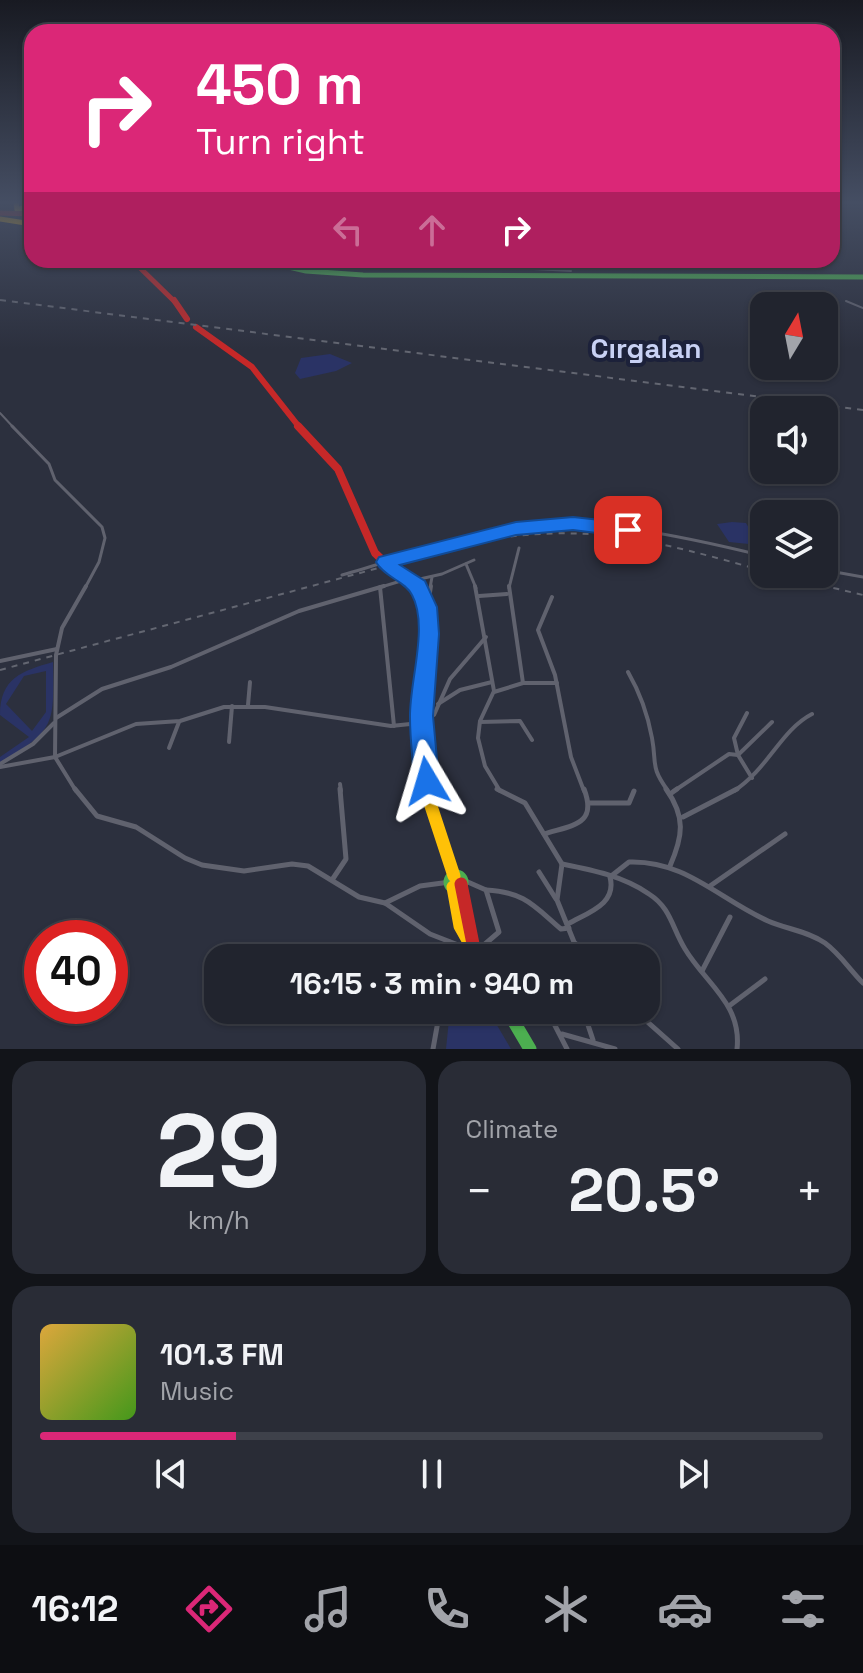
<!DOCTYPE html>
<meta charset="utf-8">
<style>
:root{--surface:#21242e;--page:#292c36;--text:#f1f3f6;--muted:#a2a4aa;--line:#3e414a;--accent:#db2777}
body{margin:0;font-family:"Space Grotesk",sans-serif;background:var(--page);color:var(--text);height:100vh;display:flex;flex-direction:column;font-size:30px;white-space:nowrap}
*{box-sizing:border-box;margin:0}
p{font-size:26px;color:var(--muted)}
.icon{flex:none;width:44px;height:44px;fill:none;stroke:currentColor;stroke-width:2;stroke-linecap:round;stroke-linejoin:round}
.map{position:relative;height:1049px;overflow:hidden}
.sheet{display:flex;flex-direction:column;gap:12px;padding:12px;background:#121419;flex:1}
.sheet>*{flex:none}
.hud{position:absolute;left:24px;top:24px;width:816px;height:244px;border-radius:24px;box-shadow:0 2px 6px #0004,0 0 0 2px var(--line);background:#db2777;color:#fff;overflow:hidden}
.needle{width:52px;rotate:10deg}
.buttons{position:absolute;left:750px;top:292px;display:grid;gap:16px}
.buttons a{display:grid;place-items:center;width:88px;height:88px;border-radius:16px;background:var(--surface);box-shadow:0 2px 6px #0004,0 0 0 2px var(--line);font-size:40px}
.speed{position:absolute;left:24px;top:920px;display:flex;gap:16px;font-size:40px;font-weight:700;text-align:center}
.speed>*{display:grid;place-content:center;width:104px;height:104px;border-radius:50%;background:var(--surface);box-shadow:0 2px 6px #0004,0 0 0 2px var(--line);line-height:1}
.speed .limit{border:12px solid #d22;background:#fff;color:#111}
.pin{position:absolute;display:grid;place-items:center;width:68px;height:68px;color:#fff;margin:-34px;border-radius:16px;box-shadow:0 4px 12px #0006}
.me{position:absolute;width:88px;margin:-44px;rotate:353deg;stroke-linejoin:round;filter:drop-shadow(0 0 6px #0008)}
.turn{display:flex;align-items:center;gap:28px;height:168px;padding:0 40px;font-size:36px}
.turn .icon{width:104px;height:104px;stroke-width:2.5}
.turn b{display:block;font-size:56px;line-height:68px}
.lanes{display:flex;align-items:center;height:76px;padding:0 40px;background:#0003;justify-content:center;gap:40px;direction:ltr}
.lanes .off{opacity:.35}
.big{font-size:60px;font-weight:600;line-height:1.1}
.sheet .widget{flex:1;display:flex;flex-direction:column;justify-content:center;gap:12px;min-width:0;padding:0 28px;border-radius:24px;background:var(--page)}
.sheet .dial{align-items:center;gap:0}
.dial b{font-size:104px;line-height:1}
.song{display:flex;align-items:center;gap:24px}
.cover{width:96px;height:96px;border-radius:12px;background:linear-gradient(135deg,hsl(40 70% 55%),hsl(100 70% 35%))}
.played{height:8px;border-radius:4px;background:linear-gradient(90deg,var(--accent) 25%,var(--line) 25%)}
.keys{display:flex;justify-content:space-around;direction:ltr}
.heat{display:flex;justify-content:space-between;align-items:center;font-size:44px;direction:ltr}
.sheet .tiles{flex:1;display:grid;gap:12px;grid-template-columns:1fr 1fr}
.widget:last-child{grid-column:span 2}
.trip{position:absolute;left:204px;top:944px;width:456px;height:80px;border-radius:24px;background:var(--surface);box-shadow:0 2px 6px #0004,0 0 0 2px var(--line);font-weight:600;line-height:80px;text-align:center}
.tabs{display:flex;height:128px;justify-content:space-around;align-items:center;background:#0d0e12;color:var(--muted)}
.tabs .icon{width:56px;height:56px}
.tabs .active{color:var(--accent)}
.tabs b{font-size:36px;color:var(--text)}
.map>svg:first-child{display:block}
.green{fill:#2a3365;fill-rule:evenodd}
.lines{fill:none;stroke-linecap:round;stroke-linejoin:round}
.street-far3{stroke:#60626e;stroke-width:2}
.street-far2{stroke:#60626e;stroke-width:3}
.street-far1{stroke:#60626e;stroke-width:4}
.street{stroke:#60626e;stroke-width:5}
.fast-far1{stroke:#4caf50;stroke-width:5}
.fast{stroke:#4caf50;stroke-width:13}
.slow-far2{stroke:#ffc107;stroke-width:5}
.slow-far1{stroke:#ffc107;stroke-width:10}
.slow{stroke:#ffc107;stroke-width:13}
.jam-far4{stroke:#c62828;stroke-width:5}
.jam-far3{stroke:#c62828;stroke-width:6}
.jam-far2{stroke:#c62828;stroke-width:8}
.jam-far1{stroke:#c62828;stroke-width:10}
.jam{stroke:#c62828;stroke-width:13}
.rail{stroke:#636671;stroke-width:2;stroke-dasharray:6 6;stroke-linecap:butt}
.route{fill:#1a73e8;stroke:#114b97;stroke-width:2}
.labels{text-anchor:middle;stroke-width:8;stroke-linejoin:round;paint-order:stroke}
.far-district-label{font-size:28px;font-weight:bold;fill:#c8d1f4;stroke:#1c213a}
</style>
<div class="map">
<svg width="863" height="1049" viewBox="0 0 863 1049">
<rect width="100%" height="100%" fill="#2c303e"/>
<g class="green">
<polygon points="330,354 352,363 336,371 300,379 295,373 301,358"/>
<polygon points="732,522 746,523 759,545 729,542 717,524"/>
<path d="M53,662C54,724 56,730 0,763V757L29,737L0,715C0,678 22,671 53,662ZM46,671V712L32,731L6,704L24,676Z"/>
<polygon points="450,1010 488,1010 511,1049 446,1049"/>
</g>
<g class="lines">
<g class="street-far3">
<polyline points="494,260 515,268 571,271"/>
<polyline points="846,301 863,308"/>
<polyline points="0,413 14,428"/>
</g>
<g class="street-far2">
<polyline points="12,426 49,464 55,480 102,527 105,538 99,562 85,588"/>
<polyline points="466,564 476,588"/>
<polyline points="824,570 863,577"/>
<path d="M342,575C399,559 456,537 515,529C599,517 682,536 764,556"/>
<polyline points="411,581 442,574 474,560"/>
<polyline points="378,588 404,580"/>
<polyline points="430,588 432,577"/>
<polyline points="509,588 519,548"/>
</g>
<g class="street-far1">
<polyline points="475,586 494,691 480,721 478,738 485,766 500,791"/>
<polyline points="509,586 523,683"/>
<polyline points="380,587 394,726"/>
<polyline points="479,596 507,594"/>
<polyline points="552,597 538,630 555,675 571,757 584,791"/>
<polyline points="428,605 431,586"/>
<polyline points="0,661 57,649"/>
<path d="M628,672C639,691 648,716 652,738C657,765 650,766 668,791"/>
<polyline points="494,692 523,683 557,683"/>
<polyline points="438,704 460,690 492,682"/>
<polyline points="248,705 250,682"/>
<polyline points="747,713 734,738 738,755 752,778"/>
<polyline points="424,716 434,715 450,679 486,637"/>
<polyline points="56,718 102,689 171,667 299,611 384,586"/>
<polyline points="480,722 520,721 532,740"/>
<polyline points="229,742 232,706"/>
<polyline points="169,748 179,722"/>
<polyline points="0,764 33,744 54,723"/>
<polyline points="0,767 55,757 136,724 180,721 224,707 265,707 391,726 420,723"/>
<polyline points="340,784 341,791"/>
<polyline points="76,791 55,757 56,655 62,628 86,586"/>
<polyline points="674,791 729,754 738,755 772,722"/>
<path d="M734,791C768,769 781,730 812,714"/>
</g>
<g class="street">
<polyline points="75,789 97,816 136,827 185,858 202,865 244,871 292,864 308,866 359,897 385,903 430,934 471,950"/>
<polyline points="497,789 525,803 562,864 557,900 574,942 591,958"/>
<path d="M666,789C686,817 683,836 670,866"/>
<polyline points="670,794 677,789"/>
<polyline points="589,803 629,803 634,791"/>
<polyline points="683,817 737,789"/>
<path d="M544,834C572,825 598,825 584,789"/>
<path d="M562,864C592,870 623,876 649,894C671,908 672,928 685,949C706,984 742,1004 737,1049"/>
<polyline points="539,872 556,899"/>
<polyline points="461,879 486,890 499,932 478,950"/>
<polyline points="332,880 346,859 340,789"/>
<polyline points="710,886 785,834"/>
<path d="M486,890C525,892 534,906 561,929L569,928"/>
<polyline points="385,903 420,886 450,882"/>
<path d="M568,924C589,912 617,904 610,877L629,862C685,860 719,899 768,921C786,929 808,931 825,943C840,954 850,970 863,983"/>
<polyline points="446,958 449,942"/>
<polyline points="702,971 730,917"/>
<polyline points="729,1006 765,979"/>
<polyline points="547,1010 567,1049"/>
<polyline points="583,1010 593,1040"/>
<polyline points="634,1010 678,1049"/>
<polyline points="517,1021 534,1010"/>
<polyline points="562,1034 615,1049"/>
<polyline points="433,1049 440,1010"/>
</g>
<polyline class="fast-far1" points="258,260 306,271 363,275 863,277"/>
<g class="fast">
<circle cx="456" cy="882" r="6"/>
<polyline points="507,1010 530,1049"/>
</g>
<g class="slow-far2">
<polyline points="16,202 17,210 32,204"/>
<polyline points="0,219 32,224"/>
</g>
<polyline class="slow-far1" points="429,791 422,742 429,634"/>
<g class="slow">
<polyline points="429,789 431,806 454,876"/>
<polyline points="453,887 460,926 478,958"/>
</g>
<g class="jam-far4">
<polyline points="0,213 32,214"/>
<polyline points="132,260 175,302"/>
</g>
<g class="jam-far3">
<polyline points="174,300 187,319"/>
<polyline points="196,327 252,367 300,428"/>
</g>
<polyline class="jam-far2" points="298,426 338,469 375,553 395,572 420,588"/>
<polyline class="jam-far1" points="418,586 423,593 429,634"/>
<polyline class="jam" points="461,884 473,944"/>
<g class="rail">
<polyline points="0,300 863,410"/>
<polyline points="775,574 863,595"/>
<path d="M0,670L475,542C587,521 657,541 764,571"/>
</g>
</g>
<linearGradient id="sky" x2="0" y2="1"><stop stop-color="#181a22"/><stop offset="0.58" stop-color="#454e63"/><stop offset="1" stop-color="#454e63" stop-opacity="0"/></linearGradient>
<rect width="863" height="349" fill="url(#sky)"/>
<path class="route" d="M573,517L628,523L637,530L628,537L573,530L516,535L400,565L425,581L437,607L439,634L433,716L439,781L436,790L427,793L418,790L414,781C413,760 410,739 410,718C409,683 429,626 412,595C405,581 384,577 376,562L379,557L516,522Z"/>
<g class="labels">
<g class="far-district-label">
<text x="646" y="358">Cırgalan</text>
</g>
</g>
</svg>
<div class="buttons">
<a><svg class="needle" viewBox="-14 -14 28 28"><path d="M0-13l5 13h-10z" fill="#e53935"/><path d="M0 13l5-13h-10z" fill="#a2a4aa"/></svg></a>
<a><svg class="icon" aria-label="sound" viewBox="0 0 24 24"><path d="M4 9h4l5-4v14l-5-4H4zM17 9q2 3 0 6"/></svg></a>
<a><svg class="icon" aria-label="layers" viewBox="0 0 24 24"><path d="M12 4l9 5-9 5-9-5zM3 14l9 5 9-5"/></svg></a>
</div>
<div class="speed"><div class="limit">40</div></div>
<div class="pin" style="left:628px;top:530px;background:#d93025"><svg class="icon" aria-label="arrive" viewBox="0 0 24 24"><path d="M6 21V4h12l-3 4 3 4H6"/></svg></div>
<svg class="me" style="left:427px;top:781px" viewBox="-20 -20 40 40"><path d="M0-17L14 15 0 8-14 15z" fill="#1a73e8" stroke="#fff" stroke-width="4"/></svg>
<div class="trip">16:15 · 3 min · 940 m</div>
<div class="hud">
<div class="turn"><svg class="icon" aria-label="right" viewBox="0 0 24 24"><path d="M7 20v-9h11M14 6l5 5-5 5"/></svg><div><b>450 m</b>Turn right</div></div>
<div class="lanes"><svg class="icon off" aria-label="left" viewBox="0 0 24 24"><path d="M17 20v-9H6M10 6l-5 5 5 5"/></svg><svg class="icon off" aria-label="ahead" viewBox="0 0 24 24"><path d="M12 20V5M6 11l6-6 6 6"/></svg><svg class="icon" aria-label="right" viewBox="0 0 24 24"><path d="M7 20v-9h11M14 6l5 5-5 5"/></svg></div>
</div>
</div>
<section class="sheet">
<div class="tiles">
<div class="widget dial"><b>29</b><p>km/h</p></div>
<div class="widget"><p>Climate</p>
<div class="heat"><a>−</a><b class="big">20.5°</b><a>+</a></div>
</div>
<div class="widget">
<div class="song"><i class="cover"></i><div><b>101.3 FM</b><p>Music</p></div></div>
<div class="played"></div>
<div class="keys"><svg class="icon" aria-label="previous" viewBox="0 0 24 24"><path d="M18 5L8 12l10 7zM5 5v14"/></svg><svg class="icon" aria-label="pause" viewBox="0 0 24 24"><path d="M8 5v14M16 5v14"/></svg><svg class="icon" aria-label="next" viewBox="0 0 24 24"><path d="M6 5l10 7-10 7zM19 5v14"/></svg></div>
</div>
</div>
</section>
<nav class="tabs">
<b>16:12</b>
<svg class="icon active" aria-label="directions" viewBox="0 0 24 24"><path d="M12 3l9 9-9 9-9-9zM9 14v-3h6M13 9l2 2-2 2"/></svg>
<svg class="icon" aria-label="music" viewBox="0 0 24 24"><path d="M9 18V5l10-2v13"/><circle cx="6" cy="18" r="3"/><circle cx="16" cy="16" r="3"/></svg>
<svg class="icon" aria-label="phone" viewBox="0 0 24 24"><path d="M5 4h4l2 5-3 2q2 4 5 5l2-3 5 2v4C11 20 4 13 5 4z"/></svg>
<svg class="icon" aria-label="climate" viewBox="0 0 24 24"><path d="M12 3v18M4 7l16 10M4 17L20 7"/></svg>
<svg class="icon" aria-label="car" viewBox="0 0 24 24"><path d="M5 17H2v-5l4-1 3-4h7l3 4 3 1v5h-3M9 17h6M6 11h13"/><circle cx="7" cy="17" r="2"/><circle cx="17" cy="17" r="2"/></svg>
<svg class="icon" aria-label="filters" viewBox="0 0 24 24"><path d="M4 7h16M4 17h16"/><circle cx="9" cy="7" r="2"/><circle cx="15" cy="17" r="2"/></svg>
</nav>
